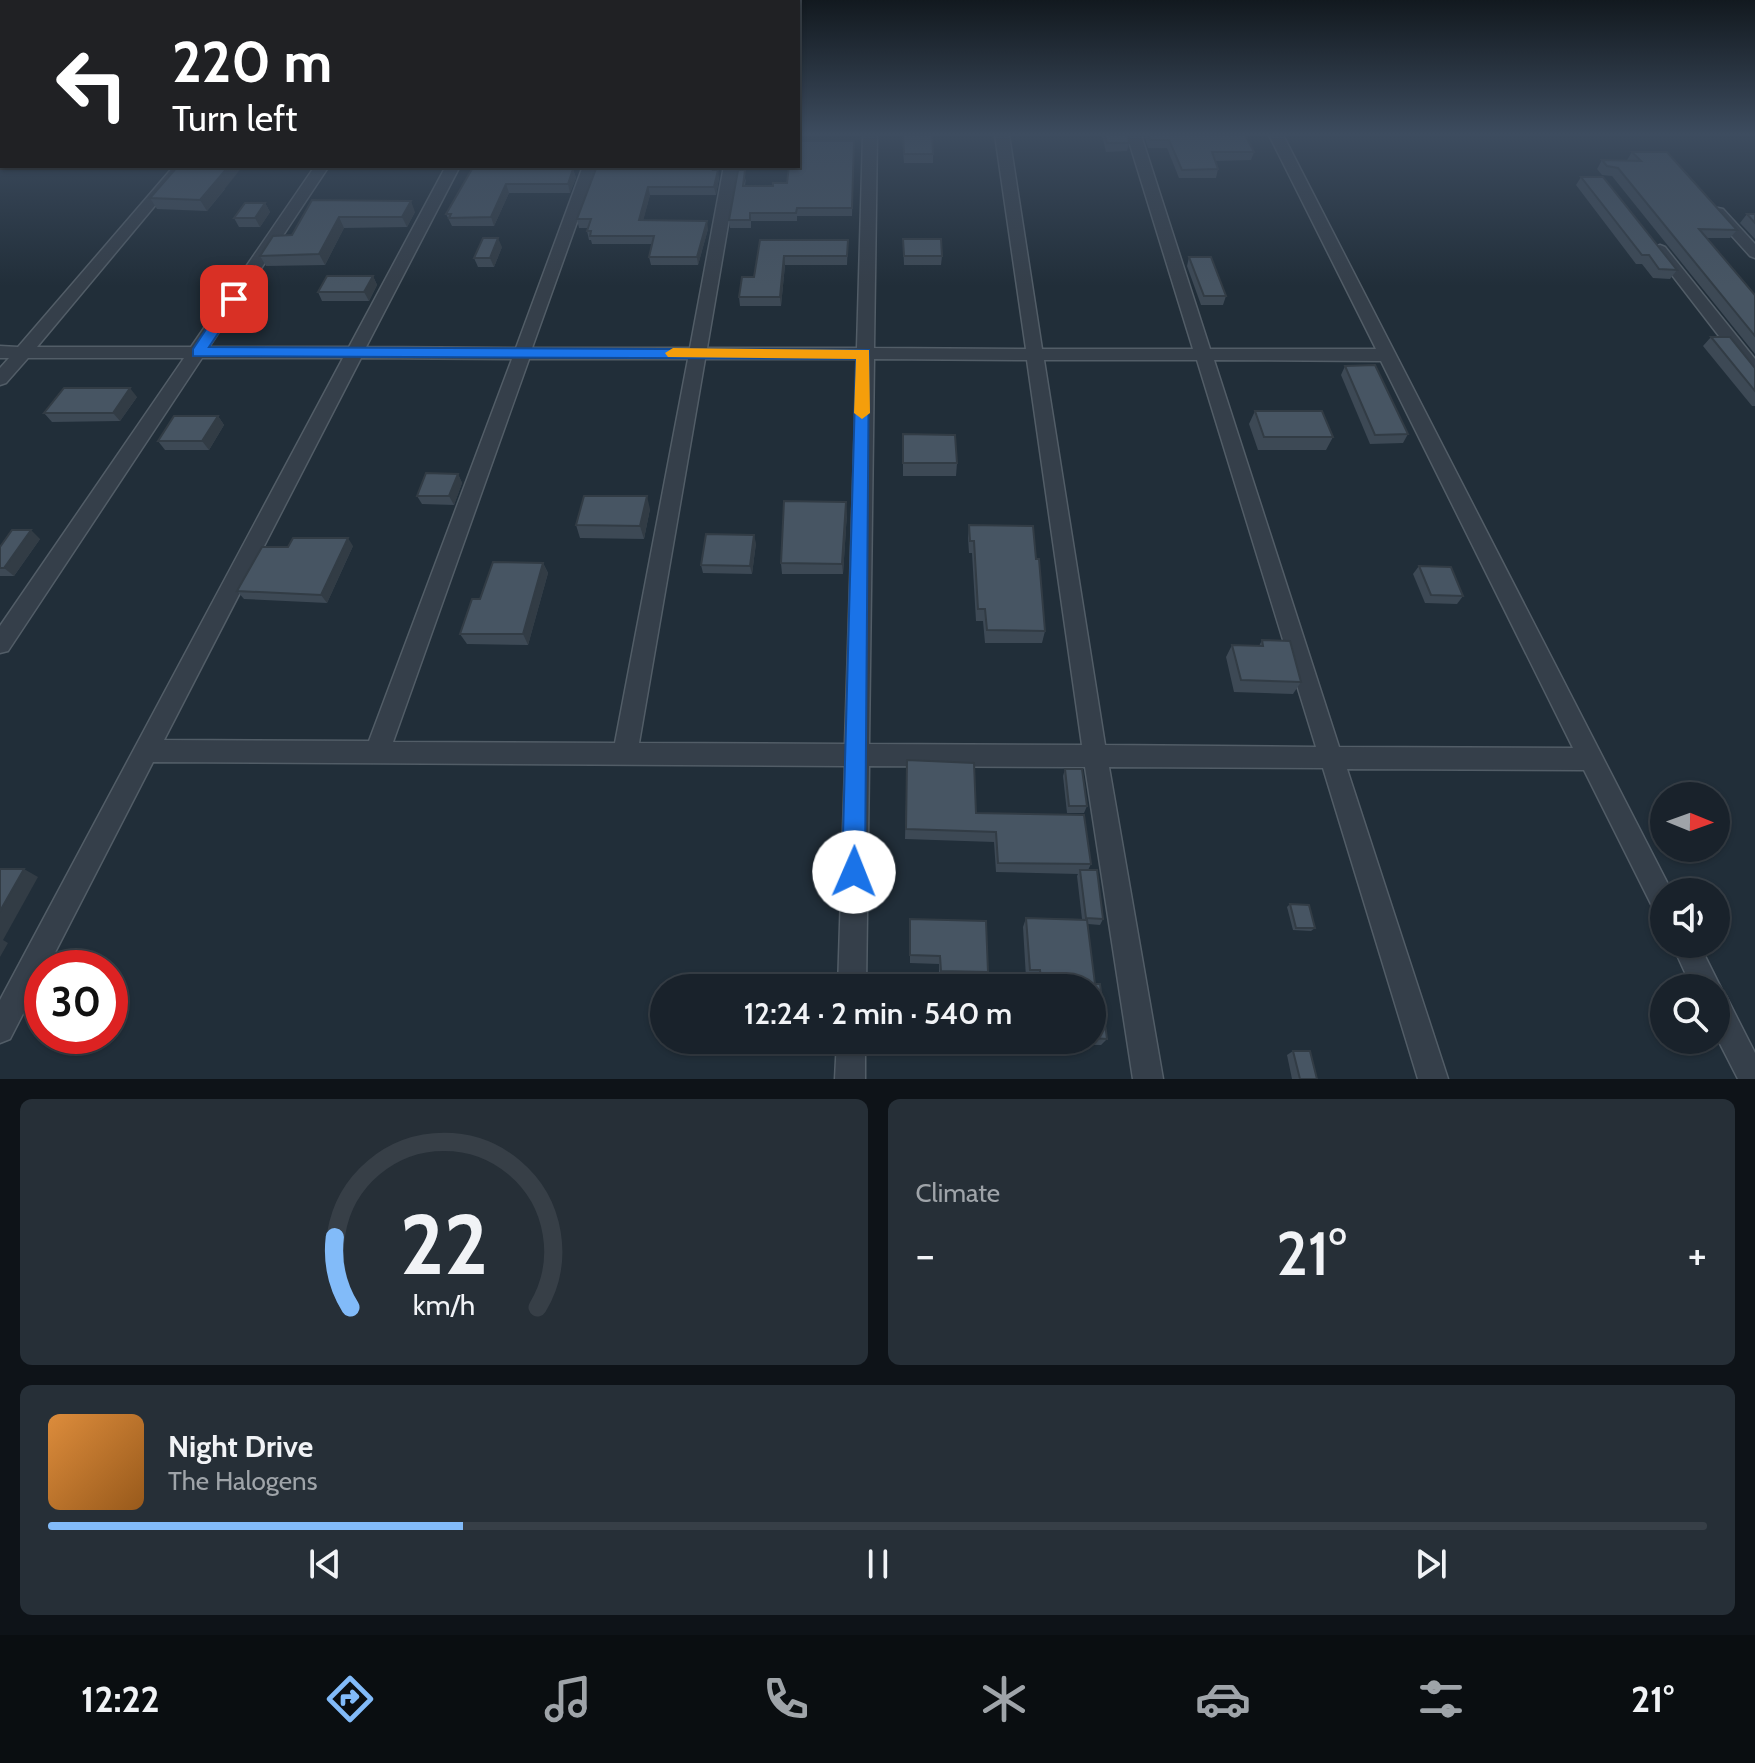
<!DOCTYPE html>
<meta charset="utf-8">
<style>
:root{--surface:#19222b;--page:#262f37;--text:#f1f3f6;--muted:#9fa4a9;--line:#373f47;--accent:#82bbf9}
body{margin:0;font-family:Cabin,sans-serif;background:var(--page);color:var(--text);height:100vh;display:flex;flex-direction:column;font-size:30px;white-space:nowrap}
*{box-sizing:border-box;margin:0}
p{font-size:26px;color:var(--muted)}
.icon{flex:none;width:44px;height:44px;fill:none;stroke:currentColor;stroke-width:2;stroke-linecap:round;stroke-linejoin:round}
.map{position:relative;height:1079px;overflow:hidden}
.details{display:flex;flex-direction:column;gap:20px;padding:20px;background:#0e1318;flex:1}
.details>*{flex:none}
.banner{position:absolute;left:0px;top:0px;width:800px;height:168px;box-shadow:0 2px 6px #0004,0 0 0 2px var(--line);background:#202124;color:#fff;overflow:hidden}
.needle{width:52px;rotate:91deg}
.fabs{position:absolute;left:1650px;top:782px;display:grid;gap:16px}
.fabs a{display:grid;place-items:center;width:80px;height:80px;border-radius:50%;background:var(--surface);box-shadow:0 2px 6px #0004,0 0 0 2px var(--line);font-size:40px}
.speed{position:absolute;left:24px;top:950px;display:flex;gap:16px;font-size:40px;font-weight:700;text-align:center}
.speed>*{display:grid;place-content:center;width:104px;height:104px;border-radius:50%;background:var(--surface);box-shadow:0 2px 6px #0004,0 0 0 2px var(--line);line-height:1}
.speed .limit{border:12px solid #d22;background:#fff;color:#111}
.pin{position:absolute;display:grid;place-items:center;width:68px;height:68px;color:#fff;margin:-34px;border-radius:16px;box-shadow:0 4px 12px #0006}
.me{position:absolute;width:88px;margin:-44px;rotate:1deg;stroke-linejoin:round;filter:drop-shadow(0 0 6px #0008)}
.turn{display:flex;align-items:center;gap:28px;height:168px;padding:0 40px;font-size:36px}
.turn .icon{width:104px;height:104px;stroke-width:2.5}
.turn b{display:block;font-size:56px;line-height:68px}
.big{font-size:60px;font-weight:600;line-height:1.1}
.details .card{flex:1;display:flex;flex-direction:column;justify-content:center;gap:12px;min-width:0;padding:0 28px;border-radius:12px;background:var(--page)}
.details .dial{align-items:center;gap:0}
.dial svg{height:208px;overflow:visible;fill:none;stroke:var(--line);stroke-width:7;stroke-linecap:round;text-anchor:middle}
.dial text{fill:var(--text);stroke:none}
.song{display:flex;align-items:center;gap:24px}
.cover{width:96px;height:96px;border-radius:12px;background:linear-gradient(135deg,hsl(30 70% 55%),hsl(30 70% 35%))}
.played{height:8px;border-radius:4px;background:linear-gradient(90deg,var(--accent) 25%,var(--line) 25%)}
.keys{display:flex;justify-content:space-around;direction:ltr}
.heat{display:flex;justify-content:space-between;align-items:center;font-size:44px;direction:ltr}
.details .tiles{flex:1;display:grid;gap:20px;grid-template-columns:1fr 1fr}
.card:last-child{grid-column:span 2}
.trip{position:absolute;left:650px;top:974px;width:456px;height:80px;border-radius:40px;background:var(--surface);box-shadow:0 2px 6px #0004,0 0 0 2px var(--line);font-weight:600;line-height:80px;text-align:center}
.tab-bar{display:flex;height:128px;justify-content:space-around;align-items:center;background:#0a0e11;color:var(--muted)}
.tab-bar .icon{width:56px;height:56px}
.tab-bar .selected{color:var(--accent)}
.tab-bar b{font-size:36px;color:var(--text)}
.map>svg:first-child{display:block}
.lines{fill:none;stroke-linecap:round;stroke-linejoin:round}
.street-casing{stroke:#525d67;stroke-width:3}
.street{fill:#353f4a;fill-rule:evenodd}
.wall{fill:#3d4955}
.shaded-wall{fill:#323c45}
.building{fill:#475563;stroke:#323c45;stroke-width:2}
.route{fill:#1a73e8;stroke:#114b97;stroke-width:2}
.slow{fill:#f59e0b}
</style>
<div class="map">
<svg width="1755" height="1079" viewBox="0 0 1755 1079">
<rect width="100%" height="100%" fill="#212e39"/>
<g class="lines">
<g class="street-casing">
<g id="street">
<path d="M863,135H877L874,348L1026,349L995,135H1009L1042,349H1193L1127,135H1141L1210,349H1376L1269,135H1283L1672,892H1664V916L1655,912L1584,770L1347,769L1448,1079H1418L1323,768L1109,767L1163,1079H1133L1085,767L869,766L866,988H838L845,766L153,762L47,968H42V977L10,1039L0,1043V1000L343,358H202L8,651L0,653V626L184,358H28L6,383L0,385V368L9,358H0V346L18,347L174,166H188L37,347H191L315,166H329L209,347H349L446,166H460L366,347L516,348L583,166H597L532,348H690L724,166H738L707,348H857ZM361,358L512,359L369,741L164,740ZM529,359H688L615,743L393,742ZM705,359H857L845,744L639,743ZM874,359L1027,360L1082,745L869,744ZM1044,360H1197L1316,747L1105,745ZM1214,360L1381,361L1573,748L1339,747Z"/>
<polygon points="1718,208 1723,209 1755,244 1755,258 1750,256 1713,215 1713,209"/>
<polygon points="1660,245 1665,247 1755,359 1755,377 1749,375 1655,253 1655,247"/>
<polygon points="1672,944 1699,944 1721,988 1719,993 1726,996 1755,1053 1755,1079 1738,1079 1716,1036 1716,988 1692,988"/>
<polygon points="837,1040 865,1040 865,1079 835,1079"/>
</g>
</g>
<use href="#street" class="street"/>
</g>
<g class="wall">
<polygon points="902,135 933,154 933,163 904,163"/>
<polygon points="1102,135 1128,135 1129,143 1127,151 1106,152"/>
<polygon points="1144,135 1245,135 1254,152 1251,160 1215,161 1218,169 1216,178 1179,178 1167,148 1148,148"/>
<polygon points="854,141 852,216 797,216 797,221 751,221 751,228 730,228 729,220 746,178 745,186 773,186 787,183"/>
<polygon points="1632,152 1737,230 1730,238 1706,238 1755,295 1755,354 1612,176 1602,175 1597,169 1602,160 1628,161 1627,160"/>
<polygon points="597,166 716,166 716,170 719,178 716,195 650,195 643,220 708,229 698,265 651,265 649,257 652,244 592,244 591,240 589,240 587,231 588,228 579,228 577,219"/>
<polygon points="472,169 573,169 576,178 570,193 509,193 494,226 452,226 446,214"/>
<polygon points="1581,177 1677,270 1670,279 1653,278 1642,264 1636,264 1576,185"/>
<polygon points="225,189 207,211 157,209 150,198"/>
<polygon points="312,200 415,212 407,227 344,228 325,265 266,266 260,256 292,235"/>
<polygon points="265,203 270,212 260,227 239,227 234,218"/>
<polygon points="1747,214 1755,214 1755,239 1740,223"/>
<polygon points="903,239 942,256 941,265 904,265"/>
<polygon points="760,240 848,240 847,265 785,265 781,306 740,306 739,297 754,277"/>
<polygon points="502,247 494,267 478,267 474,258"/>
<polygon points="1189,257 1226,296 1223,305 1201,305 1187,266"/>
<polygon points="373,276 377,285 369,301 322,301 318,292"/>
<polygon points="1711,337 1755,368 1755,406 1752,406 1703,346"/>
<polygon points="1345,366 1408,434 1403,443 1370,444 1341,375"/>
<polygon points="137,397 120,421 52,422 44,413"/>
<polygon points="1255,411 1333,437 1326,450 1258,450 1249,424"/>
<polygon points="218,416 224,425 209,450 165,450 158,441"/>
<polygon points="903,434 957,463 956,476 903,476"/>
<polygon points="458,474 462,483 454,505 422,504 417,496"/>
<polygon points="650,509 644,539 580,538 576,525"/>
<polygon points="847,513 843,574 782,574 781,563"/>
<polygon points="969,525 1045,631 1042,643 985,643 983,621 976,621 972,553 969,553 968,538"/>
<polygon points="40,539 14,576 0,576 0,547"/>
<polygon points="756,543 752,574 703,573 701,565"/>
<polygon points="353,546 327,603 244,599 237,591"/>
<polygon points="543,563 548,573 528,645 467,644 460,634 480,599"/>
<polygon points="1419,566 1463,596 1457,604 1425,603 1413,574"/>
<polygon points="1262,640 1301,682 1293,694 1234,692 1226,657 1232,645 1259,646"/>
<polygon points="907,760 976,813 1091,864 1088,870 1103,919 1100,925 1088,924 1095,984 1107,1039 1101,1045 1042,1044 1042,1040 1092,1040 1092,988 1037,988 1037,978 1026,978 1023,927 1026,918 1082,919 1077,876 1078,874 996,872 994,842 905,839"/>
<polygon points="1065,769 1087,806 1084,813 1067,813 1063,776"/>
<polygon points="1290,904 1315,928 1311,931 1293,930 1287,907"/>
<polygon points="910,919 988,972 986,980 939,979 939,964 910,963"/>
<polygon points="1293,1051 1317,1079 1292,1079 1287,1055"/>
</g>
<g class="shaded-wall">
<polygon points="229,166 243,166 207,211 200,200"/>
<polygon points="573,169 576,178 570,193 568,184"/>
<polygon points="718,170 719,178 716,195 714,187"/>
<polygon points="506,184 509,193 494,226 491,217"/>
<polygon points="648,187 650,195 641,229 639,220"/>
<polygon points="411,201 415,212 407,227 402,217"/>
<polygon points="265,203 270,212 260,227 255,218"/>
<polygon points="339,217 344,228 325,265 319,254"/>
<polygon points="707,221 708,229 698,265 697,257"/>
<polygon points="498,238 502,247 494,267 490,258"/>
<polygon points="784,256 785,265 781,306 780,297"/>
<polygon points="373,276 377,285 369,301 364,292"/>
<polygon points="130,388 137,397 120,421 113,413"/>
<polygon points="218,416 224,425 209,450 202,441"/>
<polygon points="458,474 462,483 454,505 449,496"/>
<polygon points="647,496 650,509 644,539 640,526"/>
<polygon points="846,502 847,513 843,574 842,564"/>
<polygon points="31,530 40,539 14,576 4,568"/>
<polygon points="754,535 756,543 752,574 750,566"/>
<polygon points="348,538 353,546 327,603 321,595"/>
<polygon points="543,563 548,573 528,645 523,634"/>
<polygon points="24,869 38,877 3,940 8,943 0,957 0,911"/>
</g>
<g class="building">
<polygon points="903,135 932,135 933,154 904,154"/>
<polygon points="1105,135 1128,135 1129,143 1107,143"/>
<polygon points="1148,135 1245,135 1254,152 1212,152 1218,169 1182,170 1169,140 1150,140"/>
<polygon points="798,141 854,141 852,208 797,208 796,213 750,213 750,220 729,220 738,170 745,170 743,186 773,186 773,183 787,183 789,166 798,166"/>
<polygon points="1632,152 1667,152 1737,230 1699,229 1755,295 1755,336 1618,168 1607,166 1602,160 1641,161"/>
<polygon points="178,166 229,166 200,200 150,198"/>
<polygon points="597,166 714,166 713,170 718,170 714,187 648,187 639,220 707,221 697,257 649,257 654,236 590,236 591,231 587,231 591,219 577,219"/>
<polygon points="472,169 573,169 568,184 506,184 491,217 449,218 451,214 446,214"/>
<polygon points="1581,177 1603,177 1677,270 1659,269 1649,255 1642,255"/>
<polygon points="312,200 411,201 402,217 339,217 319,254 260,256 273,236 292,235"/>
<polygon points="245,203 265,203 255,218 234,218"/>
<polygon points="1747,214 1755,214 1755,223"/>
<polygon points="483,238 498,238 490,258 474,258"/>
<polygon points="903,239 941,239 942,256 904,256"/>
<polygon points="760,240 848,240 847,256 784,256 780,297 739,297 742,277 754,277"/>
<polygon points="1189,257 1211,257 1226,296 1204,296"/>
<polygon points="327,276 373,276 364,292 318,292"/>
<polygon points="1711,337 1730,337 1755,368 1755,391"/>
<polygon points="1375,365 1408,434 1375,435 1345,366"/>
<polygon points="64,388 130,388 113,413 44,413"/>
<polygon points="1255,411 1322,411 1333,437 1264,437"/>
<polygon points="174,416 218,416 202,441 158,441"/>
<polygon points="903,434 955,435 957,463 903,463"/>
<polygon points="426,473 458,474 449,496 417,496"/>
<polygon points="584,496 647,496 640,526 576,525"/>
<polygon points="784,501 846,502 842,564 781,563"/>
<polygon points="969,525 1033,526 1036,559 1039,559 1045,631 987,630 985,609 978,609 974,541 970,541"/>
<polygon points="12,530 31,530 4,568 0,568 0,547"/>
<polygon points="706,534 754,535 750,566 701,565"/>
<polygon points="293,538 348,538 321,595 237,591 262,547 288,547"/>
<polygon points="493,562 543,563 523,634 460,634 472,599 480,599"/>
<polygon points="1419,566 1451,567 1463,596 1431,595"/>
<polygon points="1262,640 1290,641 1301,682 1241,680 1232,645 1263,646"/>
<polygon points="907,760 974,763 976,813 1084,815 1091,864 998,863 996,832 906,829"/>
<polygon points="1065,769 1082,769 1087,806 1069,806"/>
<polygon points="0,869 24,869 0,911"/>
<polygon points="1080,870 1097,870 1103,919 1086,918"/>
<polygon points="1290,904 1309,905 1315,928 1296,928"/>
<polygon points="1026,918 1087,920 1095,984 1100,984 1107,1039 1092,1038 1092,988 1042,988 1040,970 1030,970"/>
<polygon points="910,919 986,921 988,972 941,971 940,956 910,955"/>
<polygon points="1293,1051 1310,1051 1317,1079 1300,1079"/>
</g>
<linearGradient id="sky" x2="0" y2="1"><stop stop-color="#12191f"/><stop offset="0.47" stop-color="#3d4c5f"/><stop offset="1" stop-color="#3d4c5f" stop-opacity="0"/></linearGradient>
<rect width="1755" height="286" fill="url(#sky)"/>
<polygon class="route" points="234,295 241,299 209,347 869,350 865,872 862,880 854,883 845,880 842,872 856,359 193,356 193,349 228,296"/>
<polygon class="slow" points="673,348 869,350 870,413 862,419 854,413 856,359 668,357 665,353"/>
</svg>
<div class="fabs">
<a><svg class="needle" viewBox="-14 -14 28 28"><path d="M0-13l5 13h-10z" fill="#e53935"/><path d="M0 13l5-13h-10z" fill="#9fa4a9"/></svg></a>
<a><svg class="icon" aria-label="sound" viewBox="0 0 24 24"><path d="M4 9h4l5-4v14l-5-4H4zM17 9q2 3 0 6"/></svg></a>
<a><svg class="icon" aria-label="search" viewBox="0 0 24 24"><circle cx="10" cy="10" r="6"/><path d="M15 15l6 6"/></svg></a>
</div>
<div class="speed"><div class="limit">30</div></div>
<div class="pin" style="left:234px;top:299px;background:#d93025"><svg class="icon" aria-label="arrive" viewBox="0 0 24 24"><path d="M6 21V4h12l-3 4 3 4H6"/></svg></div>
<svg class="me" style="left:854px;top:872px" viewBox="-20 -20 40 40"><circle r="19" fill="#fff"/><path d="M0-13L10 11 0 6-10 11z" fill="#1a73e8"/></svg>
<div class="trip">12:24 · 2 min · 540 m</div>
<div class="banner">
<div class="turn"><svg class="icon" aria-label="left" viewBox="0 0 24 24"><path d="M17 20v-9H6M10 6l-5 5 5 5"/></svg><div><b>220 m</b>Turn left</div></div>
</div>
</div>
<section class="details">
<div class="tiles">
<div class="card dial"><svg viewBox="0 0 100 80">
<path d="M14 69A42 42 0 1 1 86 69"/>
<path d="M14 69A42 42 0 0 1 8 42" stroke="#82bbf9"/>
<text x="50" y="56" font-size="32" font-weight="700">22</text>
<text x="50" y="72" font-size="11">km/h</text>
</svg></div>
<div class="card"><p>Climate</p>
<div class="heat"><a>−</a><b class="big">21°</b><a>+</a></div>
</div>
<div class="card">
<div class="song"><i class="cover"></i><div><b>Night Drive</b><p>The Halogens</p></div></div>
<div class="played"></div>
<div class="keys"><svg class="icon" aria-label="previous" viewBox="0 0 24 24"><path d="M18 5L8 12l10 7zM5 5v14"/></svg><svg class="icon" aria-label="pause" viewBox="0 0 24 24"><path d="M8 5v14M16 5v14"/></svg><svg class="icon" aria-label="next" viewBox="0 0 24 24"><path d="M6 5l10 7-10 7zM19 5v14"/></svg></div>
</div>
</div>
</section>
<nav class="tab-bar">
<b>12:22</b>
<svg class="icon selected" aria-label="directions" viewBox="0 0 24 24"><path d="M12 3l9 9-9 9-9-9zM9 14v-3h6M13 9l2 2-2 2"/></svg>
<svg class="icon" aria-label="music" viewBox="0 0 24 24"><path d="M9 18V5l10-2v13"/><circle cx="6" cy="18" r="3"/><circle cx="16" cy="16" r="3"/></svg>
<svg class="icon" aria-label="phone" viewBox="0 0 24 24"><path d="M5 4h4l2 5-3 2q2 4 5 5l2-3 5 2v4C11 20 4 13 5 4z"/></svg>
<svg class="icon" aria-label="climate" viewBox="0 0 24 24"><path d="M12 3v18M4 7l16 10M4 17L20 7"/></svg>
<svg class="icon" aria-label="car" viewBox="0 0 24 24"><path d="M5 17H2v-5l4-1 3-4h7l3 4 3 1v5h-3M9 17h6M6 11h13"/><circle cx="7" cy="17" r="2"/><circle cx="17" cy="17" r="2"/></svg>
<svg class="icon" aria-label="filters" viewBox="0 0 24 24"><path d="M4 7h16M4 17h16"/><circle cx="9" cy="7" r="2"/><circle cx="15" cy="17" r="2"/></svg>
<b>21°</b>
</nav>
